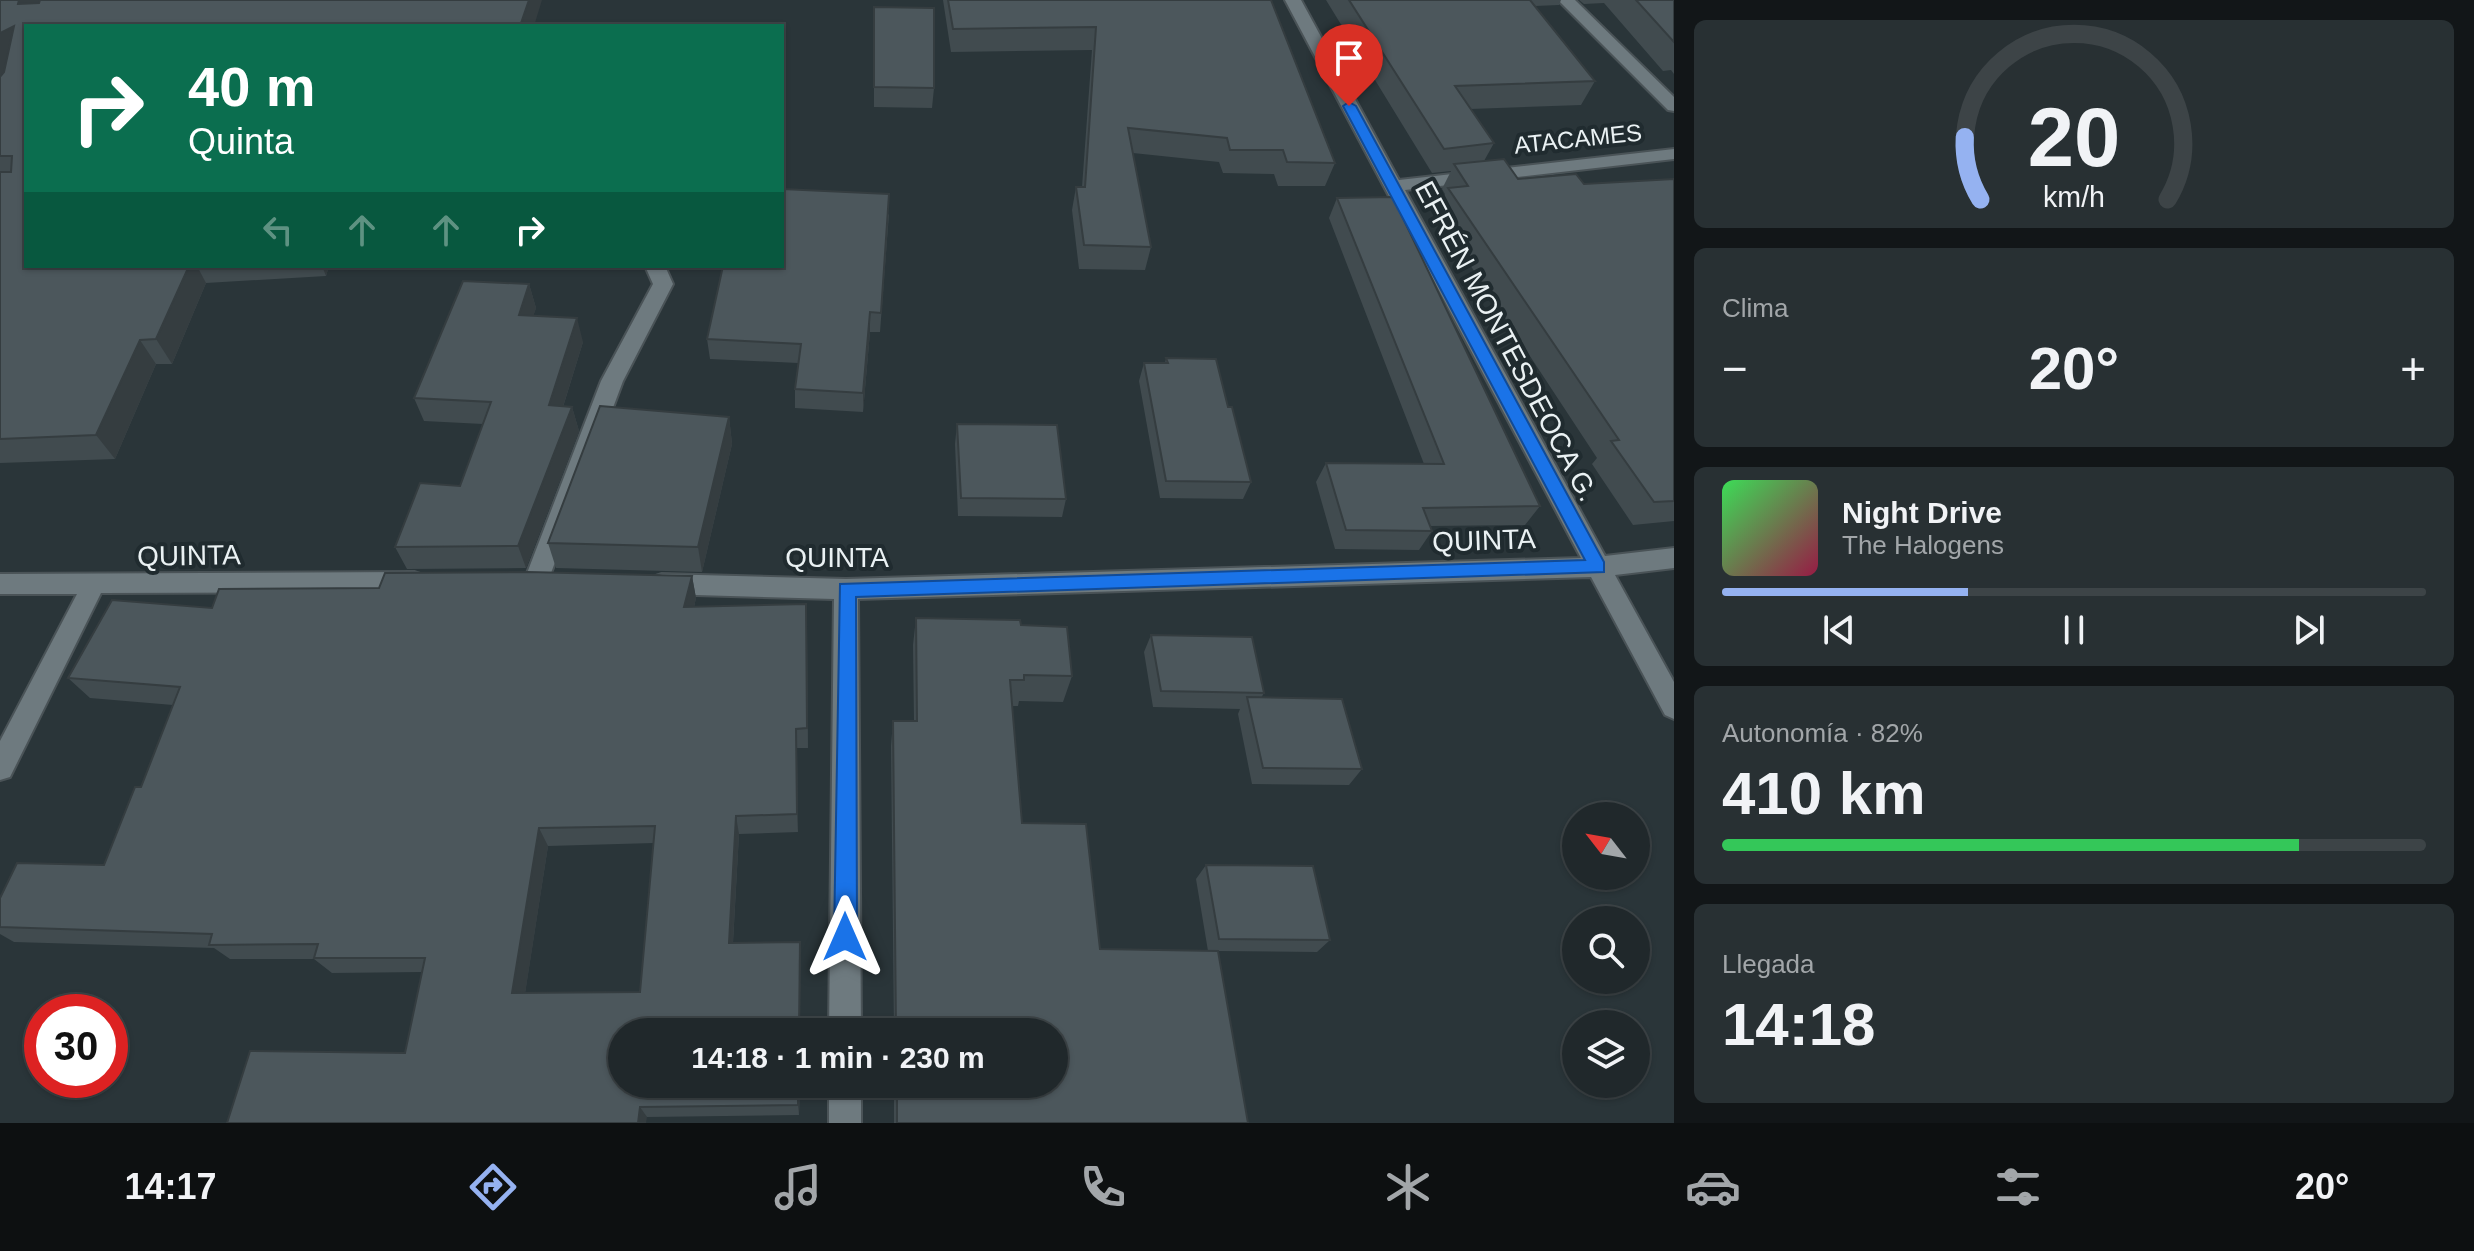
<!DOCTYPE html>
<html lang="es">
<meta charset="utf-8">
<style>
:root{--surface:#20282b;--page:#283033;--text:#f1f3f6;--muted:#a2a6a9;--line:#3d4447;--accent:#95b2f1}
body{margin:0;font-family:Arial,sans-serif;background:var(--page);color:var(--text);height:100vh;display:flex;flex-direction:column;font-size:30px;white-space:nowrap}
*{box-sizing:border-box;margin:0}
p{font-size:26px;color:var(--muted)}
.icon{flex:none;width:44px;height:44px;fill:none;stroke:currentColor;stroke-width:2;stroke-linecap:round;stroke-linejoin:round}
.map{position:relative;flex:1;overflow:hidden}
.sheet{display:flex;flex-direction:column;gap:20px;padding:20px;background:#121618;width:800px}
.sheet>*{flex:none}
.banner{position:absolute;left:24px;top:24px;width:760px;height:244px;border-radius:0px;box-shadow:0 2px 6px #0004,0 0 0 2px var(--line);background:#0b6e4f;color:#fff;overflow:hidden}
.needle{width:52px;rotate:301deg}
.tools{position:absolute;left:1562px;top:802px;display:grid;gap:16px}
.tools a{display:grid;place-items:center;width:88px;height:88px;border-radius:50%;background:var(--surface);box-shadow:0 2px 6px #0004,0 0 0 2px var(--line);font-size:40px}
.speed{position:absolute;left:24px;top:994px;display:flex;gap:16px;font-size:40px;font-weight:700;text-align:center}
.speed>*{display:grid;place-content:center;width:104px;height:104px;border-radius:50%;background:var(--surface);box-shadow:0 2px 6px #0004,0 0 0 2px var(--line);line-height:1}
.speed .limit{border:12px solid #d22;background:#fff;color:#111}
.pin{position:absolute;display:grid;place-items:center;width:68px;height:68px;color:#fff;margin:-82px -34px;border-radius:50% 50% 50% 0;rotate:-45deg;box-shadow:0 0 8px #0007}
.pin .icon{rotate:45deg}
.me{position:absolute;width:88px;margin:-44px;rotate:0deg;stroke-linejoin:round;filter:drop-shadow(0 0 6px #0008)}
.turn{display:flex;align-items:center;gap:28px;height:168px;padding:0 32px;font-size:36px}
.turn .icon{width:104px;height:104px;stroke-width:2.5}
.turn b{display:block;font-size:56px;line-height:68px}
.lanes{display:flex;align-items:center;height:76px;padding:0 32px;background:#0003;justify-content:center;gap:40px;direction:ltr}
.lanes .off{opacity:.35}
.big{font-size:60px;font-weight:800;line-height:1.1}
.sheet .widget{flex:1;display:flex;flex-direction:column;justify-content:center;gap:12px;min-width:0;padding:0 28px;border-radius:12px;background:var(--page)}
.sheet .dial{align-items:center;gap:0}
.dial svg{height:208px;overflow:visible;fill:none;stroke:var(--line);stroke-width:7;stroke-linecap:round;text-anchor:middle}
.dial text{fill:var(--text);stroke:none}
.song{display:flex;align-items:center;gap:24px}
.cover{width:96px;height:96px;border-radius:12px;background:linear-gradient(135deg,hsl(130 70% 55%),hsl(340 70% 35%))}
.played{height:8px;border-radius:4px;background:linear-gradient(90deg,var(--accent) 35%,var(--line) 35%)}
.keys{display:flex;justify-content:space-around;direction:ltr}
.heat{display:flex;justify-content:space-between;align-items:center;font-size:44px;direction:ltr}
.charge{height:12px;border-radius:6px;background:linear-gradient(90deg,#34c759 82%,var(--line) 0)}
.trip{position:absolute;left:608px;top:1018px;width:460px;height:80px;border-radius:40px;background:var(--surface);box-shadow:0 2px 6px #0004,0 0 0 2px var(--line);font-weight:800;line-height:80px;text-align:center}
.tabs{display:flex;height:128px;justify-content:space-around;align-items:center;background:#0d1011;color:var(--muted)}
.tabs .icon{width:56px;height:56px}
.tabs .selected{color:var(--accent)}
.tabs b{font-size:36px;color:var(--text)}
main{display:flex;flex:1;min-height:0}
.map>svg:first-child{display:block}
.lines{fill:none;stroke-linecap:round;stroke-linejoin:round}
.minor-casing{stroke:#4a5357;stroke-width:4}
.minor{fill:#6e7a7f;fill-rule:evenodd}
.wall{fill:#414b4f;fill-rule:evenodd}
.shaded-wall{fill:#353d40}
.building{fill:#4c575c;stroke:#353d40;stroke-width:2;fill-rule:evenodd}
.route{fill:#1a73e8;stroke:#114b97;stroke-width:2}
.labels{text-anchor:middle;stroke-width:8;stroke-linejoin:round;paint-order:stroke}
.far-street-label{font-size:24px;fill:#eaf1f3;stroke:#202b2f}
.street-label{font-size:28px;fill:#eaf1f3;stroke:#202b2f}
</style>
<main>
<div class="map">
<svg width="1674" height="1123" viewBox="0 0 1674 1123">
<rect width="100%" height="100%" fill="#2a3539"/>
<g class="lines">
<g class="minor-casing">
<g id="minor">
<polygon points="1285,0 1301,0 1399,180 1674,149 1674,159 1405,190 1605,556 1674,548 1674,568 1615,575 1674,682 1674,719 1665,715 1591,577 858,599 861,1032 829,1032 834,599 662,594 653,591 650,584 653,577 662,574 846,579 1581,558"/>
<polygon points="1558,0 1575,0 1674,97 1674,111 1668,110"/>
<polygon points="645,266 665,266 673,284 623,381 548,581 545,588 536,591 527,588 524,581 601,381 653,284"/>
<polygon points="414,572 423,575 426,582 423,589 414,592 101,593 10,777 0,780 0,741 77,594 0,594 0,574"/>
<rect x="829" y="1084" width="32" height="39"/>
</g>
</g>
<use href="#minor" class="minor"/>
</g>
<g class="wall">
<polygon points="0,0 26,266 329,266 326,276 206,283 172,364 156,364 115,459 0,463"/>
<polygon points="943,0 1271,0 1335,163 1325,186 1278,186 1274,174 1223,173 1219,162 1133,153 1151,247 1145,270 1079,269 1072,210 1076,187 1082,187 1092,50 951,52"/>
<polygon points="1326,0 1561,0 1559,5 1535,6 1595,81 1581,105 1470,109 1494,143 1484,161 1518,179 1584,184 1674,179 1674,521 1633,525 1592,464 1597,458 1436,213 1445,194 1442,189 1451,171 1432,173"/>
<polygon points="1579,0 1674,0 1674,74 1671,70 1663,71 1604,3 1584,4"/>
<polygon points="874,7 934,88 932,108 874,107"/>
<polygon points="1337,198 1540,506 1525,525 1430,526 1432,531 1419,550 1335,549 1316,482 1326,463 1424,464 1329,218"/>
<polygon points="889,214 880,332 870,332 863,412 795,408 795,389 798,363 710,359 707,339"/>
<polygon points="529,284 536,308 533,316 583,342 563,407 572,407 579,431 526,568 407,569 395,547 460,486 483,424 424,421 414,398"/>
<polygon points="1166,358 1228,407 1251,482 1243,499 1160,498 1139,381 1144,363 1165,363"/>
<polygon points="729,417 732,444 702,572 556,568 548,543"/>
<polygon points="957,424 1066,499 1062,517 958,516 955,444"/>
<path d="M692,576L696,598L694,607L807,626L808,748H797L798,832L739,834L733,943L801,957L622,1084H800L799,1115L647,1117L405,1053L422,972L332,973L314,959H230L214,948L14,942L0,934V898L104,865L141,787L173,705L90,698L68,678L212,608L379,588ZM654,843L640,992L525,993L548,846Z"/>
<polygon points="916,618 1021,625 1072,676 1063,702 1019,701 1018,706 1012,706 1022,823 1100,949 1208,951 1196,879 1206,865 1330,940 1317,952 1218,951 1248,1123 894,1123 894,1084 1054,1084 1054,1032 894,1032 891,746 893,721 914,721 913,645"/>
<polygon points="1151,635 1264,693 1261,698 1362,769 1349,785 1252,784 1238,714 1240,709 1153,707 1144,652"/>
</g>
<g class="shaded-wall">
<polygon points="19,0 44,0 33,26 18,4"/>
<polygon points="529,0 542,0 534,26 520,26"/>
<polygon points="14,26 0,89 0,33"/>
<polygon points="189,266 197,266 206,283 172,364 156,339"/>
<polygon points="322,266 329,266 326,276"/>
<polygon points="529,284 536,308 526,339 519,315"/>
<polygon points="870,312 870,332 863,412 863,393"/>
<polygon points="577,318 583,342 556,429 549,405"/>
<polygon points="140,340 156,364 115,459 96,435"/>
<polygon points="572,407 579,431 526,568 518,546"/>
<polygon points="729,417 732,444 702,572 698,547"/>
<polygon points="692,576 696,598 689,629 684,607"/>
<polygon points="796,729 797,748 798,832 797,814"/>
<polygon points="736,816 739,834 732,958 729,943"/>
<polygon points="539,828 548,846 523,1007 512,993"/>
<polygon points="800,942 801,957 800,1032 799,1032"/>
<polygon points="798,1084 800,1084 799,1115 798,1105"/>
<polygon points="640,1107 647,1117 646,1123 638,1123"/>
</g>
<g class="building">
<polygon points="0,0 19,0 18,4 39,3 40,0 529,0 520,26 26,26 26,266 189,266 156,339 140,340 96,435 0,439 0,172 11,172 12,156 0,156 0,77 4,72 14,26 0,33"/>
<polygon points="948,0 1271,0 1335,163 1287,162 1283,150 1230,150 1227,138 1128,128 1151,247 1084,245 1076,187 1085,187 1096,27 953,29"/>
<polygon points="1349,0 1530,0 1595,81 1455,86 1494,143 1444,149"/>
<polygon points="1636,0 1674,0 1674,42"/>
<polygon points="874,7 934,8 934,88 874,87"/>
<polygon points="1504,159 1518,179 1576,174 1584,184 1674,179 1674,501 1654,502 1611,441 1619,440 1448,188 1468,186 1454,164"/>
<polygon points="782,189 889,194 881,313 870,312 863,393 795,389 801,344 707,339 723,266 782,266"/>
<polygon points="1393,197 1540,506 1423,508 1432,531 1346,530 1326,463 1444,464 1337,198"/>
<polygon points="463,281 529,284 519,315 577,318 549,405 572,407 518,546 395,547 420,483 460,486 491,402 414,398"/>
<polygon points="1166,358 1216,359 1228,407 1232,407 1251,482 1166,481 1144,363 1168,363"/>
<polygon points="600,406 729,417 698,547 548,543"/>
<polygon points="957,424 1057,425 1066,499 961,498"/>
<path d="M528,572L692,576L684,607L806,604L807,728L796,729L797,814L736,816L729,943L800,942L799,1032H622V1084H798V1105L640,1107L638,1123H227L250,1051L405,1053L425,958H314L318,944L209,945L212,934L0,927V898L17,863L104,865L135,787H141L180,687L68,678L112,600L212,608L219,589L379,588L385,573ZM655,826L640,992L512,993L539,828Z"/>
<polygon points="916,618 1020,620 1021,625 1067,627 1072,676 1024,675 1024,680 1010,680 1022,823 1086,824 1100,949 1218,951 1248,1123 897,1123 897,1084 1054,1084 1054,1032 896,1032 893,721 917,721"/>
<polygon points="1151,635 1252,637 1264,693 1161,691"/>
<polygon points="1247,697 1342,699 1362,769 1263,768"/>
<polygon points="1206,865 1313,866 1330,940 1219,939"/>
</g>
<polygon class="route" points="1349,102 1356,106 1604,562 1604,572 856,597 857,937 853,945 845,948 837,945 834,937 840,584 1585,560 1343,106"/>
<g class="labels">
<g class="far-street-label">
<text transform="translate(1578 139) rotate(-6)" y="8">ATACAMES</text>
</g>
<g class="street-label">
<text transform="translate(1507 341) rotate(62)" y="10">EFRÉN MONTESDEOCA G.</text>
<text transform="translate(1484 540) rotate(-2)" y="10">QUINTA</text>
<text transform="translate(189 555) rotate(-1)" y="10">QUINTA</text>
<text x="837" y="567">QUINTA</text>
</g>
</g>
</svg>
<div class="tools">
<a><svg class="needle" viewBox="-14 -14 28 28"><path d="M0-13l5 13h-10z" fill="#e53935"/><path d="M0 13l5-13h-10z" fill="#a2a6a9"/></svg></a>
<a><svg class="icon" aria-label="search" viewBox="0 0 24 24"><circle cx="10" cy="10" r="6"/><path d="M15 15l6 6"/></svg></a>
<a><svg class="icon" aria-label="layers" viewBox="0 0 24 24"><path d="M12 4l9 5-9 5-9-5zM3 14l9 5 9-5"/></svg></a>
</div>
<div class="speed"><div class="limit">30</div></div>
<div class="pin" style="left:1349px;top:106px;background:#d93025"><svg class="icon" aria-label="arrive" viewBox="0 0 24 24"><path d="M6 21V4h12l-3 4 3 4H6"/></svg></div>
<svg class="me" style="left:845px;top:937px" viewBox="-20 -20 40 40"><path d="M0-17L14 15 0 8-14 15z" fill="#1a73e8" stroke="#fff" stroke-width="4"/></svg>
<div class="trip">14:18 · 1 min · 230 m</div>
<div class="banner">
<div class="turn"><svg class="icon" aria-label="right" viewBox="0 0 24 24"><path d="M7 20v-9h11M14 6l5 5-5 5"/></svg><div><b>40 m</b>Quinta</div></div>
<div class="lanes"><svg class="icon off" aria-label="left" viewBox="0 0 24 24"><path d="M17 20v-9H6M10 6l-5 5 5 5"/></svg><svg class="icon off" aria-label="ahead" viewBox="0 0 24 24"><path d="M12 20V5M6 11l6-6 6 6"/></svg><svg class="icon off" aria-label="ahead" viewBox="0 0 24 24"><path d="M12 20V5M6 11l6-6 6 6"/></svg><svg class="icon" aria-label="right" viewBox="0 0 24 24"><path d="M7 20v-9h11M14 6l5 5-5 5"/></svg></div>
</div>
</div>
<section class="sheet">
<div class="widget dial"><svg viewBox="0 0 100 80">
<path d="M14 69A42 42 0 1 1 86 69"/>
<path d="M14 69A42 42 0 0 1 8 45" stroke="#95b2f1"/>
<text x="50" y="56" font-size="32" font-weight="700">20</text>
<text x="50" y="72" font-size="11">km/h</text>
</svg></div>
<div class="widget"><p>Clima</p>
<div class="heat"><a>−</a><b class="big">20°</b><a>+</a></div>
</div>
<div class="widget">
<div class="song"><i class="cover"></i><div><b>Night Drive</b><p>The Halogens</p></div></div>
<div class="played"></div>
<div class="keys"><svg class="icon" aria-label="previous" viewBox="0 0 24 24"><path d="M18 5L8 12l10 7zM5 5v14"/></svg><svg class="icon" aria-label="pause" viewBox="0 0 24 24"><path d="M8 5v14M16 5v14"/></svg><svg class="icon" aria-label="next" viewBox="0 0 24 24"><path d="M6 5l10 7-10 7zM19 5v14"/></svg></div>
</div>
<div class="widget"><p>Autonomía · 82%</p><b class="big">410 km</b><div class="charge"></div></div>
<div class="widget"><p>Llegada</p><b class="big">14:18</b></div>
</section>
</main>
<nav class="tabs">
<b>14:17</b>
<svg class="icon selected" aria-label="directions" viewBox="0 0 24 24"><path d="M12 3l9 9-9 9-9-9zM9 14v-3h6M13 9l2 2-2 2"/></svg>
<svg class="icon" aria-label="music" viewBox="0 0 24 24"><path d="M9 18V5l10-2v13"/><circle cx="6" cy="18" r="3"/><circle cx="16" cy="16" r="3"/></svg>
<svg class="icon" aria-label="phone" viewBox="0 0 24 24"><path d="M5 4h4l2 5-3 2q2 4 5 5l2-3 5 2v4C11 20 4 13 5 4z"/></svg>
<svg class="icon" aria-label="climate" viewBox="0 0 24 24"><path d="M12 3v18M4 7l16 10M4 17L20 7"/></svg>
<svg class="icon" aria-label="car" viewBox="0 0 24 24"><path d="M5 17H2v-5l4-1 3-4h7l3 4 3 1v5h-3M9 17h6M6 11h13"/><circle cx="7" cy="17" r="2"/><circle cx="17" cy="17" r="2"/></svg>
<svg class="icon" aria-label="filters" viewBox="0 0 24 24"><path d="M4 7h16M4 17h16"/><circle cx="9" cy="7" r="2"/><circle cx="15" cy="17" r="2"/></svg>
<b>20°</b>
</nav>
